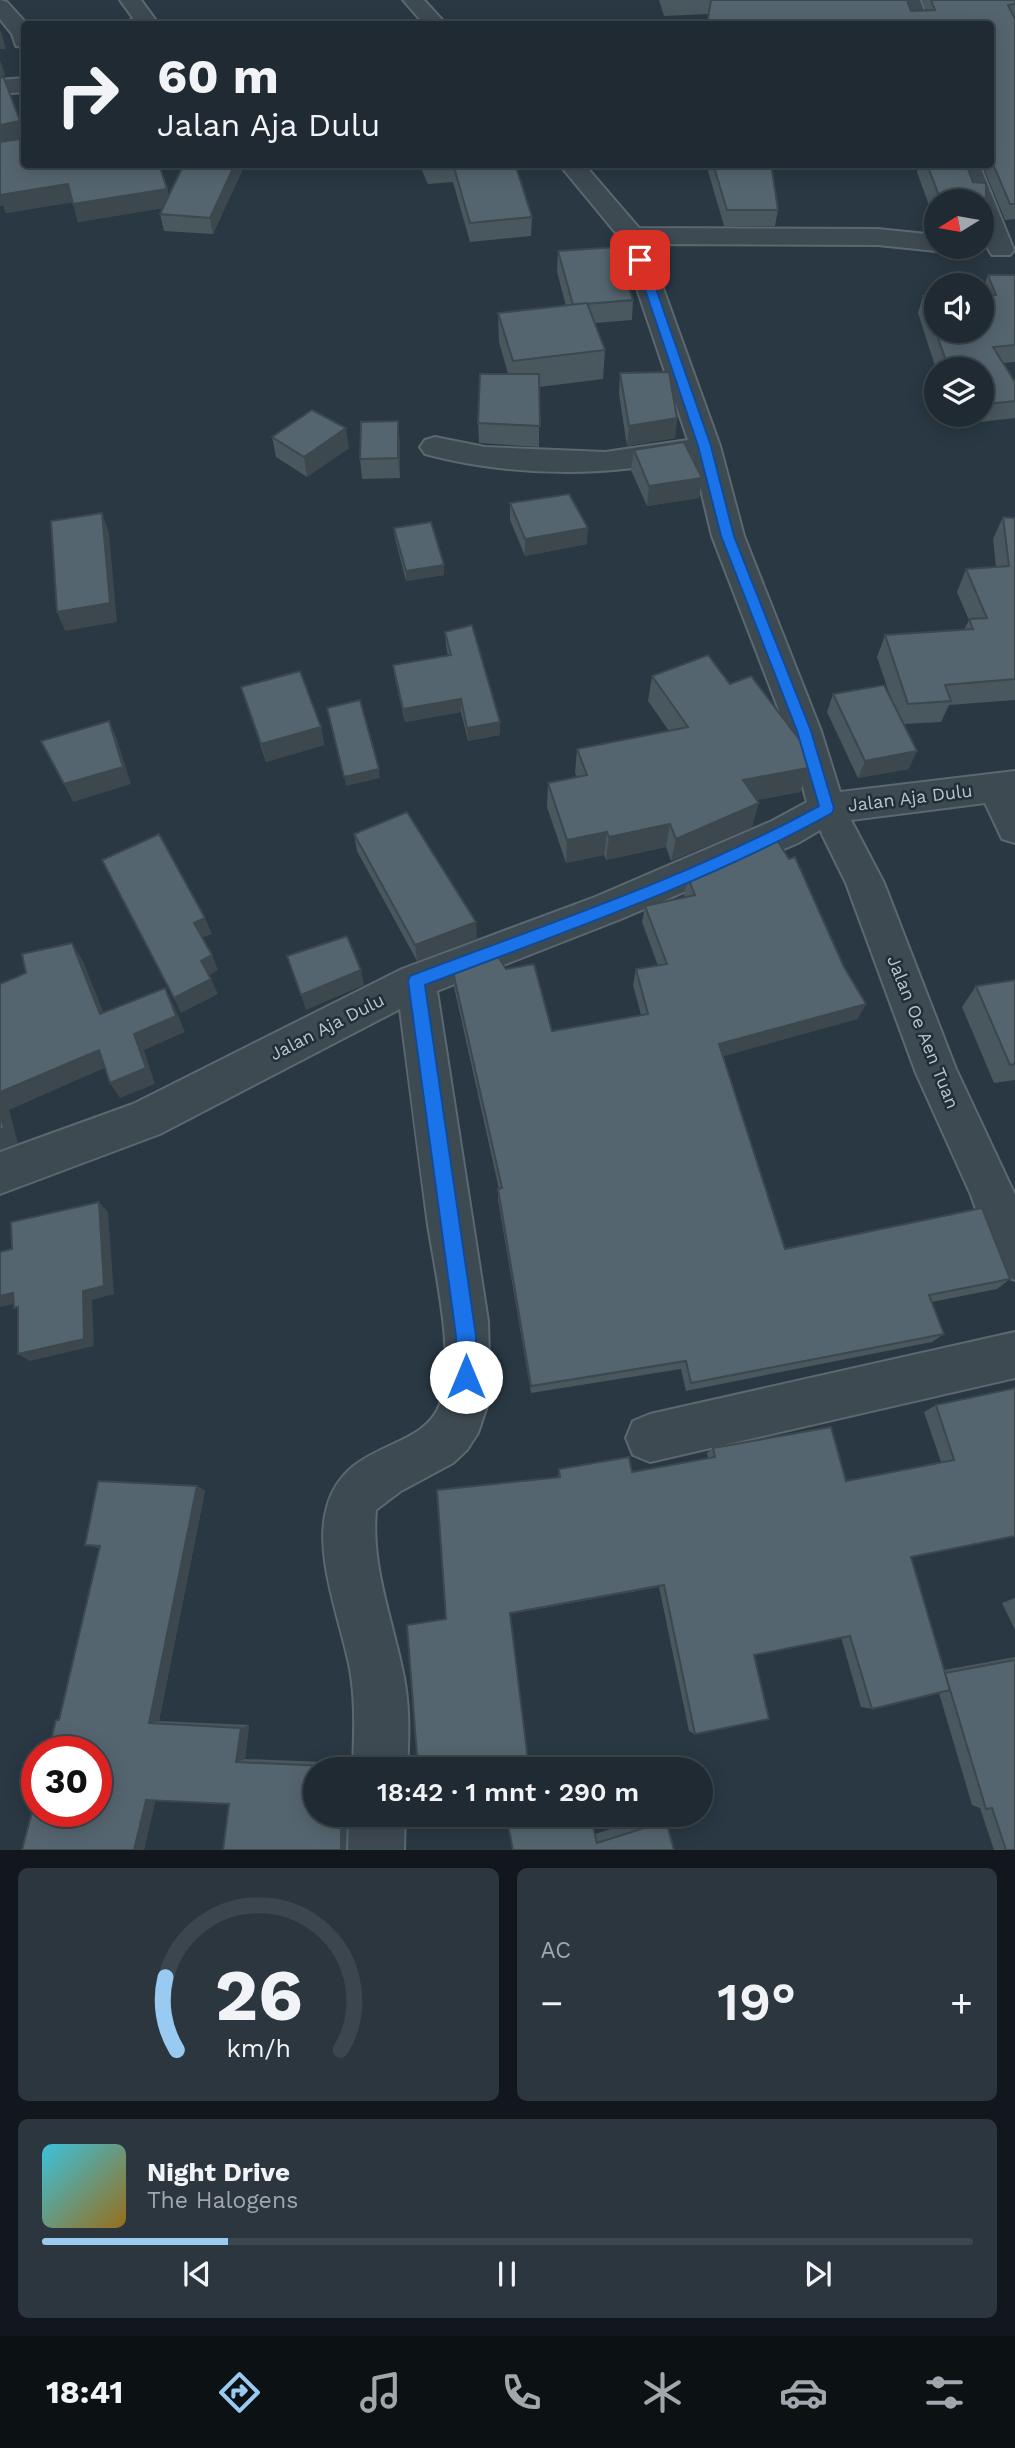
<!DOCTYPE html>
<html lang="id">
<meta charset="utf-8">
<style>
:root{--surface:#1f2a32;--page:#2c363e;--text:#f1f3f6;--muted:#a1a7ac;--line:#3c464d;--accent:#99cbf2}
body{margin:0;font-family:"Work Sans",sans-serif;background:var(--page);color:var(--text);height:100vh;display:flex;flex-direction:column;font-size:26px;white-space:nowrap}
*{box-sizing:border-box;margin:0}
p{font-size:23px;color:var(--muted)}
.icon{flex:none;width:38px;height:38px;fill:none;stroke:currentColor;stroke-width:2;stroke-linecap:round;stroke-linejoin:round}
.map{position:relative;height:1850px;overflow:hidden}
.details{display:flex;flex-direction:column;gap:18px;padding:18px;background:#11171c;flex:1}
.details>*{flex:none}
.top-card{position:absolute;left:21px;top:21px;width:973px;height:147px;border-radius:7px;box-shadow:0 4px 18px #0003,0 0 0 2px var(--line);background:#1f2a32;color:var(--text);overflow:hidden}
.needle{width:46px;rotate:259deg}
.controls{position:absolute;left:924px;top:189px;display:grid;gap:14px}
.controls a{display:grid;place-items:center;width:70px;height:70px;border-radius:50%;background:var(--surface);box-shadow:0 4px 18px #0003,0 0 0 2px var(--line);font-size:35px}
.speed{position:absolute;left:21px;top:1736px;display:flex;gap:14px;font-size:35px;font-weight:700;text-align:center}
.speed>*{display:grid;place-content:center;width:91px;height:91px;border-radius:50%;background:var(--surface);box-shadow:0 4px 18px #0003,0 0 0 2px var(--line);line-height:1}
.speed .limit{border:10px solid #d22;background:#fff;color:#111}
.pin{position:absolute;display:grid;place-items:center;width:60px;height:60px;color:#fff;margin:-30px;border-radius:14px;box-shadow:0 4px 10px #0006}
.me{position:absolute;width:77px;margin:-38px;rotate:0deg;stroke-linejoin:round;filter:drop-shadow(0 0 5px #0008)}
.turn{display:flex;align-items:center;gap:24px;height:147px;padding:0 21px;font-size:32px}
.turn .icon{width:91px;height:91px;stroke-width:2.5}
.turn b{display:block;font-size:49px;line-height:60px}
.big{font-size:52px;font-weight:600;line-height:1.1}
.details .tile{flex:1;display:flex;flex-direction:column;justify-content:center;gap:10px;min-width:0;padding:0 24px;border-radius:10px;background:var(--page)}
.details .dial{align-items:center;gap:0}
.dial svg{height:182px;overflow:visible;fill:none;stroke:var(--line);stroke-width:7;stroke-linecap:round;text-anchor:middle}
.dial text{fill:var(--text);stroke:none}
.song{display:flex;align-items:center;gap:21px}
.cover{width:84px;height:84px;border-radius:10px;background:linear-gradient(135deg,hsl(190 70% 55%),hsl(40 70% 35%))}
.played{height:7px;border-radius:4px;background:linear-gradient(90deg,var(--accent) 20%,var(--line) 20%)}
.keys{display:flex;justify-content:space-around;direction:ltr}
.heat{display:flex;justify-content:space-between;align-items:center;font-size:38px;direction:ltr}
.details .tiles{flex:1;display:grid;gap:18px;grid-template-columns:1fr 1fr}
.tile:last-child{grid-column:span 2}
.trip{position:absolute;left:303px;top:1757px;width:410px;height:70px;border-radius:35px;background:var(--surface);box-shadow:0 4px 18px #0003,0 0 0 2px var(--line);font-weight:600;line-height:70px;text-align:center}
.tab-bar{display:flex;height:112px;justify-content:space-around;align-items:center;background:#0c1114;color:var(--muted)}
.tab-bar .icon{width:49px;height:49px}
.tab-bar .on{color:var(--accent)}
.tab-bar b{font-size:32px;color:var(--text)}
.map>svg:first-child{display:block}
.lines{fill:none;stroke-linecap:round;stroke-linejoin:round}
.minor-casing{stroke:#5c6770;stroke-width:4}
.minor{fill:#3e4a52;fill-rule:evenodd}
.wall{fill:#49575f}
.shaded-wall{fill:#3c474e}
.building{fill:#55656f;stroke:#3c474e;stroke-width:2}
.route{fill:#1a73e8;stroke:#114b97;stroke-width:2}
.labels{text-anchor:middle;stroke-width:5;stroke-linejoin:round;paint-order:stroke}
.street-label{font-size:18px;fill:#bbc4cc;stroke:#222f38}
</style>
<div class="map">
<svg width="1015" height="1850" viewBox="0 0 1015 1850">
<rect width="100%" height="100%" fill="#293843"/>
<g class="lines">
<g class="minor-casing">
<g id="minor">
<polygon points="0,0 7,2 27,24 24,24 24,47 16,46 12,34 0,19"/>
<polygon points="120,0 141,0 157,22 126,24 133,18"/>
<polygon points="403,0 424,0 446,24 424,24"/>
<polygon points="900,0 920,0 929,24 909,24"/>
<polygon points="24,78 24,92 0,94 0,80"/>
<path d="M559,164H584L639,228L878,229L936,235V247H946L936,251L878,245L647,244L720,446L744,536L821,731L840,792L1015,771V843L1002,839L985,803L851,820L884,883L956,1069L1015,1195V1280L999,1274L971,1195L916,1073L846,883L820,830L798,843L621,919L437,991L488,1321L490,1397L478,1433L467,1450L453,1463L401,1491L376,1510C371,1565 391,1615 402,1668C410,1702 409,1735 407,1769H353C354,1735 356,1703 350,1669C341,1621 313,1555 327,1507C346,1439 422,1453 440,1404C456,1362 435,1270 428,1225C418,1153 409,1081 400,1009L160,1134L0,1194V1152L133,1104L402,969L595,897L772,821L807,802L787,731L712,536L693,456C611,479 507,476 425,454L420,447L425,440L435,437L485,447L605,452L688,440L620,238Z"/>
<path d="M955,164H979L1014,250L1010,255H992C980,238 982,221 982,201H969Z"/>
<polygon points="1015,1332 1015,1378 650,1462 633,1455 626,1438 633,1421 650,1414"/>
<polygon points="349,1815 405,1815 404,1850 348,1850"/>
</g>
</g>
<use href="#minor" class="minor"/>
</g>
<g class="wall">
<polygon points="659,0 907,0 911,11 926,10 922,0 1015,0 1015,219 1005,220 982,164 990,164 990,24 709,14 664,16"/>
<polygon points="0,61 5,75 1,78 24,164 167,189 169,196 214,165 245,164 213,234 164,231 160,214 163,208 78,222 73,202 6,213 3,205 0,206"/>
<polygon points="419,164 515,164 532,217 531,236 470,242 453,182 428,184"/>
<polygon points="706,164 771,164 778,210 775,226 724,226"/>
<polygon points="919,164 966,164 973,182 986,200 982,213 982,201 936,201 936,222 935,222 917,172"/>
<polygon points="558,251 633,300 632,320 595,323 605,350 603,379 539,387 539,447 479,443 478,423 508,374 499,342 498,313 566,306 557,272"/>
<polygon points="988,275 1015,275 1015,362 1003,363 1015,382 1015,418 980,422 976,415 982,415 982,369 936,369 918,313 923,296 983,295 982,293"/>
<polygon points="620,373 677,418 675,438 627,446 619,394"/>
<polygon points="272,437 349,448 307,477 276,457"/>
<polygon points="400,441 400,478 362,479 360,459"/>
<polygon points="634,450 702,478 699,498 647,506 631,470"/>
<polygon points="510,503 587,544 525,556 510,520"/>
<polygon points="1003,517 1015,518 1015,700 949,705 941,722 904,724 909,769 858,778 827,712 833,694 891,699 877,657 885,635 964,630 969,620 957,592 966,569 996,567 993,539"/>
<polygon points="394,528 444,575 406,581 395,538"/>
<polygon points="445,632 500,735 468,741 461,712 405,722 395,679 393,665 448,656 446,646"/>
<polygon points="652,676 730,684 808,768 800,792 756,800 752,827 671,861 666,847 606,860 604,855 566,863 547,807 548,783 577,777 575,773 577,749 669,731 648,701"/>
<polygon points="241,687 321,727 324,745 266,762 247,706"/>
<polygon points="354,834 477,938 417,961 357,851"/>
<polygon points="688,878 844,967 866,1004 857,1019 723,1056 785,1249 1010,1279 997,1289 932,1302 944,1334 932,1342 686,1391 681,1369 531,1393 498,1200 498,1189 499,1189 454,987 453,972 506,969 552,1031 641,1015 633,985 636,969 658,966 642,922 645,906 685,897 684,895"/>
<polygon points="1015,980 1015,1080 994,1083 962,1007 976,986"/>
<polygon points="1015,1388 911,1557 944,1670 1015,1657 1015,1850 994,1850 980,1808 972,1805 939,1693 872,1709 861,1707 841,1637 754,1655 695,1734 689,1731 659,1587 510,1614 529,1769 407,1769 410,1766 418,1766 446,1619 558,1477 559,1469 632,1472 708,1458 707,1453 713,1448 846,1481 941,1462 924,1412 936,1405"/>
<polygon points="197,1486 205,1491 159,1721 249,1725 245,1759 351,1763 352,1769 315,1769 346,1819 346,1850 223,1850 229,1804 155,1800 144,1850 22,1850 56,1720 59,1719 100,1548 85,1545"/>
<polygon points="1015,1598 1015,1630 1002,1603"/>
<polygon points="655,1815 661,1815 666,1821 674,1850 513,1850 595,1834"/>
</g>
<g class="shaded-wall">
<polygon points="0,31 1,31 6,49 0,49"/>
<polygon points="0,61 5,75 0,78"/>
<polygon points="20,121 24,139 0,144 0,125"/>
<polygon points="235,164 245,164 213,234 210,218"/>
<polygon points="68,184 74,202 6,213 3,205 0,206 0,192"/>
<polygon points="167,189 171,207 78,222 73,204"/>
<polygon points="677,418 675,438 627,446 629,426"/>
<polygon points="398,421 400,441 400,478 398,458"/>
<polygon points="346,428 349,448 307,477 304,457"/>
<polygon points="702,478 699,498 647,506 649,486"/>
<polygon points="102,513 109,533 117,622 65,631 57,612"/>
<polygon points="588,528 587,544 525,556 525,539"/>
<polygon points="444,565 444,575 406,581 406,571"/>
<polygon points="461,699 461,712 405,722 403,709"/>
<polygon points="109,721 117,739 131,784 73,802 64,784"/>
<polygon points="500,722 500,735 468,741 467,728"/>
<polygon points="321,727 324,745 266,762 261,744"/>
<polygon points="917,751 909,769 858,778 865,761"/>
<polygon points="808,768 800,792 736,804 743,780"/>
<polygon points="379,769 380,778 346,786 344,777"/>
<polygon points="759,803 752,827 671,861 676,839"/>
<polygon points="670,824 666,847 606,860 609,837"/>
<polygon points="607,832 604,855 566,863 567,840"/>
<polygon points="205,918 212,934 201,938 194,923"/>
<polygon points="476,922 477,938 417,961 415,945"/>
<polygon points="72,943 83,961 111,1031 100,1014"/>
<polygon points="212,955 218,970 208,976 201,961"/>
<polygon points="361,970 364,985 306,1010 301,995"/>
<polygon points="211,979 218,994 181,1013 174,998"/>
<polygon points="165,988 174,1006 185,1032 144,1050 155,1084 120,1098 110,1083 134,1034"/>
<polygon points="866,1004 857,1019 714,1059 719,1044"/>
<polygon points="99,1050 109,1066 9,1110 18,1143 0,1150 0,1092"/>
<polygon points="99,1202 108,1212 114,1294 92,1300 94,1346 30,1361 18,1354 83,1291"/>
<polygon points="13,1293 24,1302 0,1307 0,1296"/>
<polygon points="197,1486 205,1491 159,1721 149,1723"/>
<polygon points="249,1725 245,1759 236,1762 241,1728"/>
<polygon points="351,1763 352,1769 346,1769 346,1767"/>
<polygon points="157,1795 144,1850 134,1850 146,1800"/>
<polygon points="346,1815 346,1850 341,1850 341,1820"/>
</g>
<g class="building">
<polygon points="711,0 907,0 911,11 935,10 931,0 1015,0 1015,4 1008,5 1015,19 1015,204 1010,204 990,157 990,24 707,24"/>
<polygon points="0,77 4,78 24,132 24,164 159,164 167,189 73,204 68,184 0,195 0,142 20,139 20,121 0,125"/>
<polygon points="184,164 235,164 210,218 160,214"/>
<polygon points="453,164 515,164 532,217 470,223"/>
<polygon points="713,164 771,164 778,210 727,210"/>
<polygon points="927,164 966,164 973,182 986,183 986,200 941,201"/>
<polygon points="616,247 633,300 573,305 558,251"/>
<polygon points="988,275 1015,275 1015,345 993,347 1015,382 1015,401 987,404 982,396 982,369 949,369 923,296 936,295 936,331 982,331 982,295 996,295"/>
<polygon points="587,303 605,350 513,361 498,313"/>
<polygon points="669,372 677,418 629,426 620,373"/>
<polygon points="480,374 539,374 540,426 478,423"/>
<polygon points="312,410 346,428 304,457 272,437"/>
<polygon points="398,421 398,458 360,459 361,422"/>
<polygon points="684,442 702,478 649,486 634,450"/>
<polygon points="569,494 588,528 525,539 510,503"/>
<polygon points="102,513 110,603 57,612 51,521"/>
<polygon points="1003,517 1015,518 1015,679 945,685 951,701 908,704 885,635 973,629 969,619 987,618 966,569 1009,566"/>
<polygon points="431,522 444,565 406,571 394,528"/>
<polygon points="472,625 500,722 467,728 461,699 403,709 393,665 451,655 445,632"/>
<polygon points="708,655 730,684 751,676 802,743 809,765 808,768 743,780 759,803 676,839 670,824 609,837 607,832 567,840 548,783 587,775 577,749 688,727 652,676"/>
<polygon points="300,671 321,727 261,744 241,687"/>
<polygon points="884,685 917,751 865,761 833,694"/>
<polygon points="360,700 379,769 344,777 327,708"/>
<polygon points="109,721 123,767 64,784 41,741"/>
<polygon points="407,812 476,922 415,945 354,834"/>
<polygon points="159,834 205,918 194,923 212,955 201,961 211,979 174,998 102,860"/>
<polygon points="777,840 789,859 795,857 844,967 866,1004 719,1044 785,1249 982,1208 1010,1279 929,1295 944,1334 691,1383 686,1361 531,1386 498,1189 502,1188 453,972 497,955 506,969 534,964 552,1031 648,1014 636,969 667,964 645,906 695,895 688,878"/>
<polygon points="347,936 361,970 301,995 287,956"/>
<polygon points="72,943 100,1014 165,988 176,1016 134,1034 146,1068 110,1083 99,1050 0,1092 0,984 26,973 22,954"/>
<polygon points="1015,980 1015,1064 1010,1065 976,986"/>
<polygon points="0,1113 4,1128 0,1130"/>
<polygon points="99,1202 104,1286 83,1291 84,1339 18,1354 18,1307 14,1308 13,1293 0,1296 0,1252 12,1249 11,1222"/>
<polygon points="1015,1388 1015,1536 911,1557 950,1690 872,1709 850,1636 754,1655 769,1719 695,1734 664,1585 510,1613 529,1769 418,1769 407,1625 446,1619 437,1490 560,1477 559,1469 629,1457 632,1472 715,1457 713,1448 831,1427 846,1481 954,1460 936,1405"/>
<polygon points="98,1481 197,1486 149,1723 241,1728 236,1762 346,1767 346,1769 315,1769 315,1815 362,1815 361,1817 341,1820 341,1850 223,1850 229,1804 146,1800 134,1850 22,1850 37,1793 37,1811 96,1811 96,1752 48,1752 56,1720 59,1720 100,1546 85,1545"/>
<polygon points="1015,1660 1015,1850 1006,1850 992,1808 986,1809 945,1673"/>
<polygon points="506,1815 590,1815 597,1843 666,1821 674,1850 513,1850"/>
</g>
<path class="route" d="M640,257L646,260L711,446L734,536L811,731L834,808L832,813C704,884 561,933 425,985L476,1336V1377L473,1384L466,1387L459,1384L456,1377V1336L408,981L410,976C547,924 690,877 819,806L797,731L721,536L698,446L635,260Z"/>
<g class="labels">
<g class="street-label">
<text transform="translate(910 798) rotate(-7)" y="6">Jalan Aja Dulu</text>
<text transform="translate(327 1027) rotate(-27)" y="6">Jalan Aja Dulu</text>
<text transform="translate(923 1032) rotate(68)" y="6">Jalan Oe Aen Tuan</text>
</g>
</g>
</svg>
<div class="controls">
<a><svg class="needle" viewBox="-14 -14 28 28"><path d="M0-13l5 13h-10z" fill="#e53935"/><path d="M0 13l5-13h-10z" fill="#a1a7ac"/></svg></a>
<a><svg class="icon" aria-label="sound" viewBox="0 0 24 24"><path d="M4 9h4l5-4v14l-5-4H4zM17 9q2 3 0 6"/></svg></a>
<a><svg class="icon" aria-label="layers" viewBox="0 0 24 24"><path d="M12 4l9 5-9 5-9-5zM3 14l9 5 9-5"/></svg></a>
</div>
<div class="speed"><div class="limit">30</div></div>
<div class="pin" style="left:640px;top:260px;background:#d93025"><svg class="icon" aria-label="arrive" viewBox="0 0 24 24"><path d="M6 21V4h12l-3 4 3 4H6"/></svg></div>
<svg class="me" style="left:466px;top:1377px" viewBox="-20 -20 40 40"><circle r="19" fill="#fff"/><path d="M0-13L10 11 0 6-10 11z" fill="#1a73e8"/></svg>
<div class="trip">18:42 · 1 mnt · 290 m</div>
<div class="top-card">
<div class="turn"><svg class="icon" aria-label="right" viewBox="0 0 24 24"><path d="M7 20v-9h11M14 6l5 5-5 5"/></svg><div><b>60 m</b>Jalan Aja Dulu</div></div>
</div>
</div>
<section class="details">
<div class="tiles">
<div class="tile dial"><svg viewBox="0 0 100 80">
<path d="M14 69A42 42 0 1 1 86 69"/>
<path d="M14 69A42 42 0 0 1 9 37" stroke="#99cbf2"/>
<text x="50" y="56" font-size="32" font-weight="700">26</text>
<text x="50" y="72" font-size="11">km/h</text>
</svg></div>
<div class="tile"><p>AC</p>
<div class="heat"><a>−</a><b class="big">19°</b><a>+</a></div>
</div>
<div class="tile">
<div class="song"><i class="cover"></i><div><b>Night Drive</b><p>The Halogens</p></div></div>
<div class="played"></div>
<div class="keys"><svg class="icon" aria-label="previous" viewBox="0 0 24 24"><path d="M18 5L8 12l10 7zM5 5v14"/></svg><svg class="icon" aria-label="pause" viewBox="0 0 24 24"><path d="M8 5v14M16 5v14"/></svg><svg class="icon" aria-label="next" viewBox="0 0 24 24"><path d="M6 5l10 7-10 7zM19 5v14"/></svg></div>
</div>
</div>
</section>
<nav class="tab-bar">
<b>18:41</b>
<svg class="icon on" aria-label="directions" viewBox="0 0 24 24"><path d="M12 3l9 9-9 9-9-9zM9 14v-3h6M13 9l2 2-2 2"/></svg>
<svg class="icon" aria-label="music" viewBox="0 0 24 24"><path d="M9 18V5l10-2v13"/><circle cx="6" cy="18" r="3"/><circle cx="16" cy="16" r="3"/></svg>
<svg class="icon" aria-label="phone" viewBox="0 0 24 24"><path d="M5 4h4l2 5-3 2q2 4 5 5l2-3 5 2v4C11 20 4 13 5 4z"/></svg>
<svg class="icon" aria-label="climate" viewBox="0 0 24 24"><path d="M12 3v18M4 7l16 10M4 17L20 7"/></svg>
<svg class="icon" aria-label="car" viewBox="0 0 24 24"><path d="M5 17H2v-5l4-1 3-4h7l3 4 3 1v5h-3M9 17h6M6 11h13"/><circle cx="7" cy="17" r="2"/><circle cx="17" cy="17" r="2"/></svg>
<svg class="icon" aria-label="filters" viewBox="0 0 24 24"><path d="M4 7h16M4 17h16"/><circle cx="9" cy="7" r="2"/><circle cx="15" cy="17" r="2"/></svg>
</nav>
